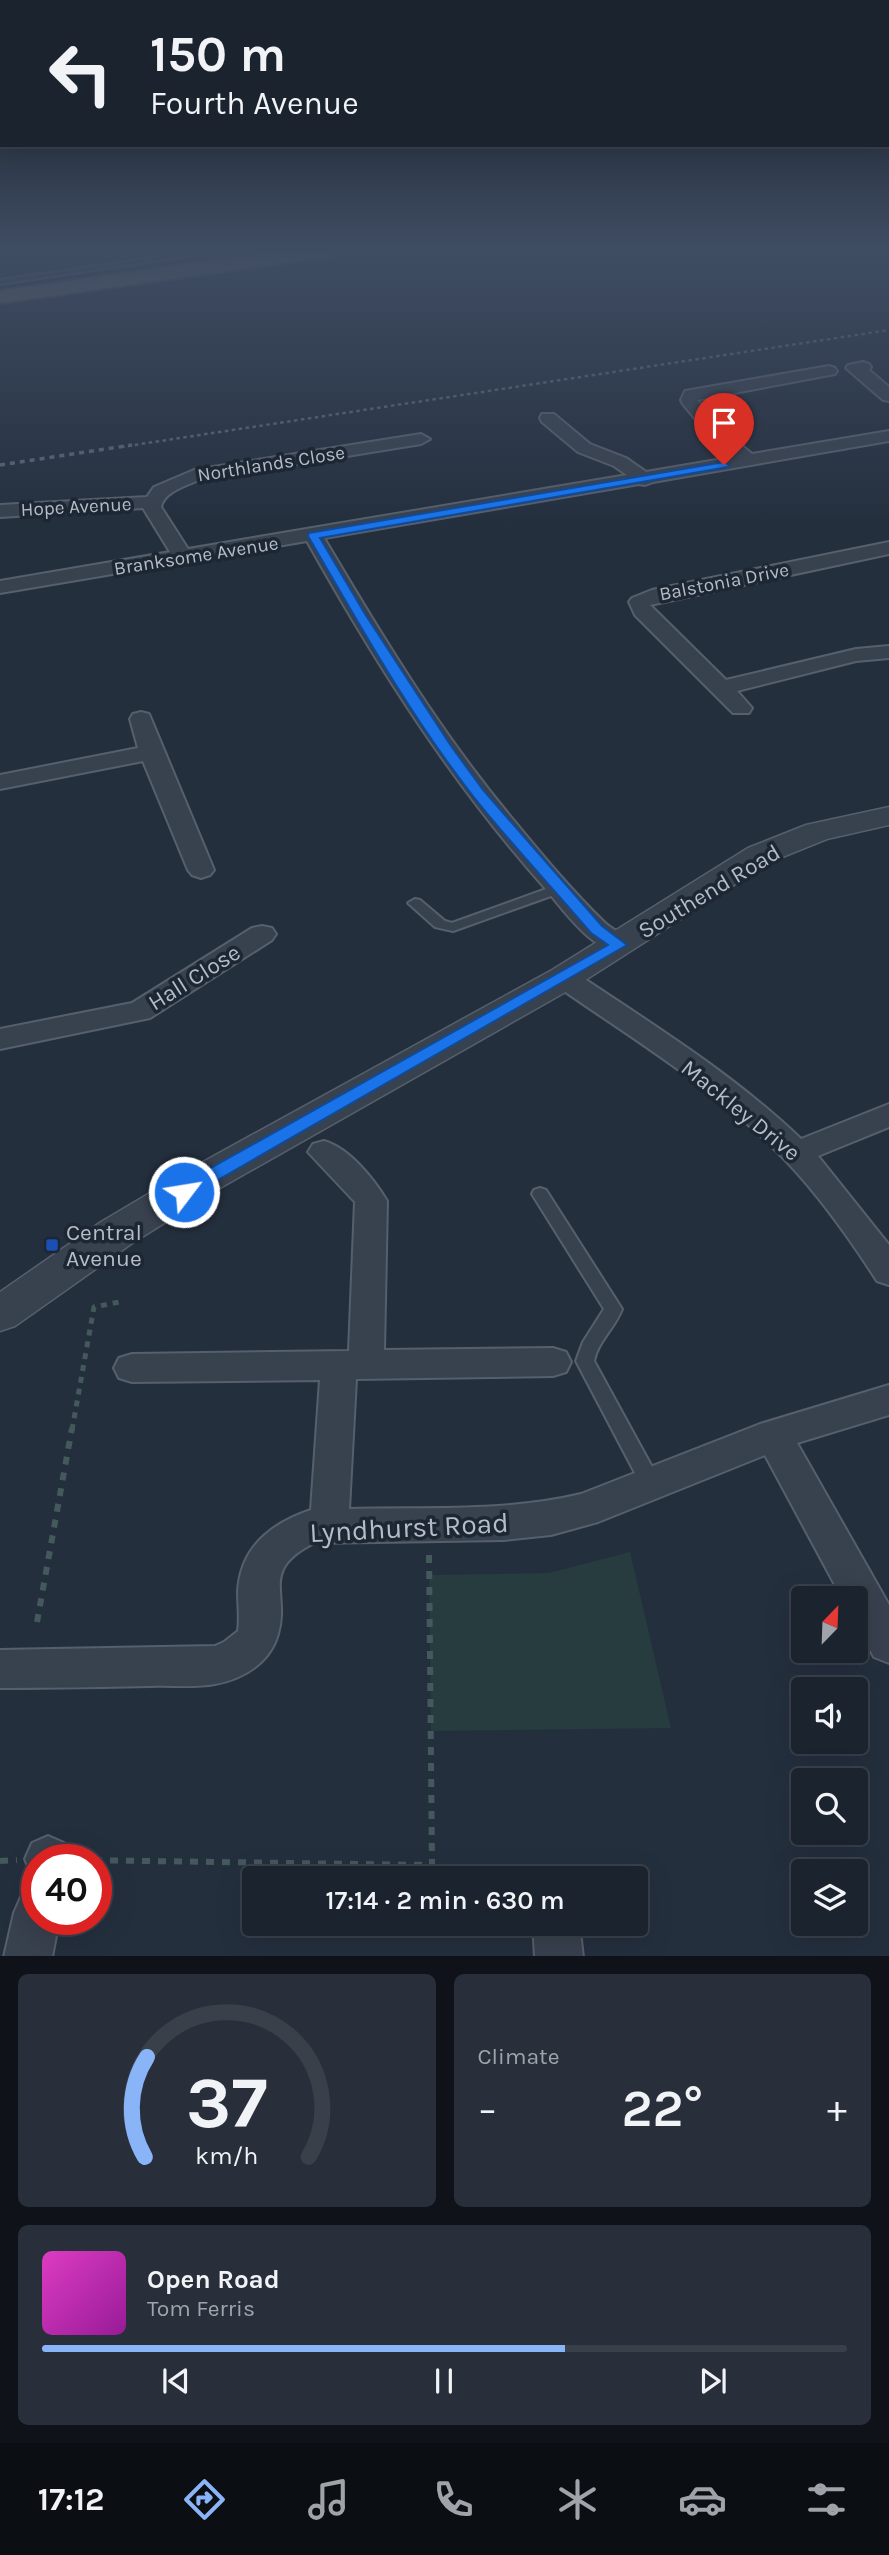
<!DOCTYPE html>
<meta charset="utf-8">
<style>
:root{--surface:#1b232e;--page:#282f3a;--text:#f1f3f6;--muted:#a0a4aa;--line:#39404a;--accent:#8ab4f8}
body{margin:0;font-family:Karla,sans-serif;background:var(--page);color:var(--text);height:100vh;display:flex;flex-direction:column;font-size:26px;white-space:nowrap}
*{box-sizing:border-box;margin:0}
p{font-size:23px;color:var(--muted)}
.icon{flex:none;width:38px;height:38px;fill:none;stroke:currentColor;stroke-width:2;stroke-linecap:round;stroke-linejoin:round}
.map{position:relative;height:1956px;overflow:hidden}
.sheet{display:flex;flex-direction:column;gap:18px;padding:18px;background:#0f1319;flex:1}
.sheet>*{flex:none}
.guide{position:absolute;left:0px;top:0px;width:889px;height:147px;box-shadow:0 7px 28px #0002,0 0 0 2px var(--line);background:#1b232e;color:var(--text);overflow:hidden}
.needle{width:46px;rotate:23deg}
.fabs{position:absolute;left:791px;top:1586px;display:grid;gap:14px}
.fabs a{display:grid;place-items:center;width:77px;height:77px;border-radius:7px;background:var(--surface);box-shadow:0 7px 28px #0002,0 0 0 2px var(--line);font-size:35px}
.speed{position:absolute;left:21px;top:1844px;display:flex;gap:14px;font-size:35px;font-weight:700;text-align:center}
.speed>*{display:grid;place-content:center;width:91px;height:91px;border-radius:50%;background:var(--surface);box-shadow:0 7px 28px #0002,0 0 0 2px var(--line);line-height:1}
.speed .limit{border:10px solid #d22;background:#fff;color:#111}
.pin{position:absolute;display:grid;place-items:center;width:60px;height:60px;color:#fff;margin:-72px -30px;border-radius:50% 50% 50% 0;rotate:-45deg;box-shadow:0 0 7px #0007}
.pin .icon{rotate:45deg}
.me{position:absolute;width:77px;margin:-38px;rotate:59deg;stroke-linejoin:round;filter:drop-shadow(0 0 5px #0008)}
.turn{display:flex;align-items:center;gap:24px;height:147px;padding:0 35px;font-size:32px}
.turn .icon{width:91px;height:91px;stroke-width:2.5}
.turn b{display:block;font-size:49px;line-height:60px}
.big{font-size:52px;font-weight:600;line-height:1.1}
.sheet .widget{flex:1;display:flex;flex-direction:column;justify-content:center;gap:10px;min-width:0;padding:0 24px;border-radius:10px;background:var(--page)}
.sheet .dial{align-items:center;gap:0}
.dial svg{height:182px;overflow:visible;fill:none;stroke:var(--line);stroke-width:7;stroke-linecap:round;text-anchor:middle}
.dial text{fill:var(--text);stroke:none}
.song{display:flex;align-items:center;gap:21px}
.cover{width:84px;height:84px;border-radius:10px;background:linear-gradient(135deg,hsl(310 70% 55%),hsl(300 70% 35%))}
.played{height:7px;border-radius:4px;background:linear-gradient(90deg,var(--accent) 65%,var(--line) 65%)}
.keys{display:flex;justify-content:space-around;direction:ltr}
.heat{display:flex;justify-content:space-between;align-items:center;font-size:38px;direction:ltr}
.sheet .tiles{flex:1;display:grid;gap:18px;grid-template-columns:1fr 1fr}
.widget:last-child{grid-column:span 2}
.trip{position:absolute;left:242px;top:1866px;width:406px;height:70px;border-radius:7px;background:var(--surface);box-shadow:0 7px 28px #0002,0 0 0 2px var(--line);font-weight:600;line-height:70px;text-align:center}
.tabs{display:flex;height:112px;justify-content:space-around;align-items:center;background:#0b0e12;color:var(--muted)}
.tabs .icon{width:49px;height:49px}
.tabs .selected{color:var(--accent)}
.tabs b{font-size:32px;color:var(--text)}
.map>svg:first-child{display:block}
.green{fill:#263c3f}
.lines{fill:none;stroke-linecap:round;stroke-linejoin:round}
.service-casing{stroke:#565f6c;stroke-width:4}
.minor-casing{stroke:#565f6c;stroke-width:4}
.tertiary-casing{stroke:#565f6c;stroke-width:3}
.trunk-casing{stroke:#434c59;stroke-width:4}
.path-far1{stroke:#44595c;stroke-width:5;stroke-dasharray:6 6;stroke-linecap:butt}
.path{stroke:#44595c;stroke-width:6;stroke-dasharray:8 8;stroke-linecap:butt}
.service{fill:#38414e;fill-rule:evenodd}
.minor{fill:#38414e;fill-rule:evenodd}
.tertiary{fill:#38414e;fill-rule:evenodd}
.trunk{fill:#656462;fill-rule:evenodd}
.rail-far1{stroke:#5a6575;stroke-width:2.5;stroke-dasharray:3.5 3.5;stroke-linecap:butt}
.rail{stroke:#5a6575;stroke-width:3.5;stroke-dasharray:5 5;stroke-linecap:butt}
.route{fill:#1a73e8;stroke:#114b97;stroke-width:2}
.transit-dot{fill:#1a4fb4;stroke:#1d2633;stroke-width:2.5}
.labels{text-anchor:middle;stroke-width:7;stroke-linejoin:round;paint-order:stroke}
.far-street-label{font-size:19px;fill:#b4bcc9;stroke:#1d2633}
.street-label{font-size:23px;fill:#b4bcc9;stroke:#1d2633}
.poi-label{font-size:23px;fill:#b4bcc9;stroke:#1d2633;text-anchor:start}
.near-street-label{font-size:28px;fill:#b4bcc9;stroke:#1d2633}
</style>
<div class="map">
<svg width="889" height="1957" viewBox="0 0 889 1957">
<rect width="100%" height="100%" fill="#242f3e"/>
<polygon class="green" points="630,1552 671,1728 431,1731 429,1575 549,1573"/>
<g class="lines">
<g class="service-casing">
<g id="service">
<polygon points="209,250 230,250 0,284 0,280"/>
<polygon points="560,884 565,885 567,888 565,891 453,931 435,927 408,903 415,899 420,900 445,921 452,923"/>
<path d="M540,1188L546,1190L622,1309C615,1328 598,1341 594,1361L658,1478L660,1484L658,1490L651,1492L644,1490L576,1361L583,1342L604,1309L532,1194L534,1190Z"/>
</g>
</g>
<g class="minor-casing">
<g id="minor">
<polygon points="863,362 869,364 871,367 869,370 889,387 889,401 883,400 846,368 848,365"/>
<path d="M829,366L835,368L837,371L835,374L697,400L723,430L752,454L889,431V441L653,482L645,485L639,484L324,538C382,636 441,734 515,822C543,856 572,891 604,922C613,931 625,934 633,945L629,951C596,959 563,909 544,887C450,781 376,664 307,541L0,593V581L170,552L143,508L0,517V505L147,497L154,487L194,470L421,434L430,439L421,444L199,480C185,486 164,492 161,507L188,549L627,475L614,466L578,452L542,422L540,418L542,414H554L590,444L626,458L646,472L734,457L711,438L683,404L681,400L685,391Z"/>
<polygon points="889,542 889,554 650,605 726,680 856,649 889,646 889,658 856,661 737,691 752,708 749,713 733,713 635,615 629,602 632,598 652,590"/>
<polygon points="141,712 149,714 214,870 210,875 201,878 192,875 188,870 143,761 0,789 0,775 138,748 130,719 133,714"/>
<polygon points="262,926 272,928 276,934 272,940 150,1018 0,1049 0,1029 132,1003 252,928"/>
<path d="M564,969L574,972C652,1024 733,1074 801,1139L889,1104V1127L818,1156L889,1245V1285L877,1281C850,1239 821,1198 787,1162C720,1091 634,1040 554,984L550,978L554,972Z"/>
<path d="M324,1141C349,1148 374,1179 387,1201L384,1350L553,1348L566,1352L571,1362L566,1372L553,1376L356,1379L349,1509C426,1507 506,1512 581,1494L760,1424L889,1385V1415L797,1443L889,1605V1663L874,1657L856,1623V1598H842L765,1455L598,1522L551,1535L504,1540L314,1543C259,1571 290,1592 278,1634C270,1663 243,1679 215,1684C194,1688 171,1685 150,1686C100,1687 50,1688 0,1688V1650L215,1646L224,1642L238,1631C240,1618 238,1605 238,1592C240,1547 272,1523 311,1510L320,1380L132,1382L119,1378L114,1368L119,1358L132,1354L349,1351L355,1202L308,1152L313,1144Z"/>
<polygon points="48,1836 64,1843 71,1860 37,1860 37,1878 32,1876 25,1859 32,1843"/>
<polygon points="37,1890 37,1920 59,1920 52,1957 4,1957 14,1913 21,1897"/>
<polygon points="533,1923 579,1923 583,1957 535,1957"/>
</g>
</g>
<g class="tertiary-casing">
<polygon id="tertiary" points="889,807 889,825 827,839 770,862 576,986 220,1188 131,1244 15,1326 0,1331 0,1292 101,1222 192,1168 552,970 748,848 806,825"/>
</g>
<g class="trunk-casing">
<polygon id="trunk" points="288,250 340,250 331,256 0,303 0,291"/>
</g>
<polyline class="path-far1" points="72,1430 94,1307 119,1302"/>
<g class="path">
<polyline points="37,1622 72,1428"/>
<polyline points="78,1860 432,1865 429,1552"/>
<polyline points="0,1861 17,1860"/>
<polyline points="432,1864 432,1878"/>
</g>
<use href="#service" class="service"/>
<use href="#minor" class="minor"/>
<use href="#tertiary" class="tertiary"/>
<use href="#trunk" class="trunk"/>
<polyline class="rail-far1" points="121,447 889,330"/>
<polyline class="rail" points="0,465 132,445"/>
</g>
<linearGradient id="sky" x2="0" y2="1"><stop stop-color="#141a22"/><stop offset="0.48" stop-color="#3f4d63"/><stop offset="1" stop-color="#3f4d63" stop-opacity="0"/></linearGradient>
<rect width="889" height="524" fill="url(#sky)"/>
<path class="route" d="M724,462L729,465L728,467L320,538L365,614L451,746L483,790L602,926L627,945L190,1196H177L174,1192L177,1187L608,945L591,933C552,887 510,843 473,796C410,716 359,624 308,536L309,533Z"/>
<rect class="transit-dot" x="45" y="1238" width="14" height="14" rx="3.5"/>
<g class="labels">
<g class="far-street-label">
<text transform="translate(271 463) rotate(-9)" y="7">Northlands Close</text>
<text transform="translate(76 506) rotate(-3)" y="7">Hope Avenue</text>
<text transform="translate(196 555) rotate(-9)" y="7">Branksome Avenue</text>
<text transform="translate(724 581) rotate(-11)" y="7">Balstonia Drive</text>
</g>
<g class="street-label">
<text transform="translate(709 891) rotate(-31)" y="8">Southend Road</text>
<text transform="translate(194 977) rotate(-32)" y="8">Hall Close</text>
<text transform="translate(741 1110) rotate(39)" y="8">Mackley Drive</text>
</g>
<g class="poi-label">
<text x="66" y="1240">Central<tspan x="66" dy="26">Avenue</tspan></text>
</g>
<g class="near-street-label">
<text transform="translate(409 1527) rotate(-3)" y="10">Lyndhurst Road</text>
</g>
</g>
</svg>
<div class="fabs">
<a><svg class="needle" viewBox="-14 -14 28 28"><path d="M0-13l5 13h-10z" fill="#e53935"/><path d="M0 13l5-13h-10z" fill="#a0a4aa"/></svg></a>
<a><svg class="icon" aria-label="sound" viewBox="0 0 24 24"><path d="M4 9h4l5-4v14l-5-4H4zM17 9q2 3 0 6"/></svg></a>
<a><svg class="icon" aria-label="search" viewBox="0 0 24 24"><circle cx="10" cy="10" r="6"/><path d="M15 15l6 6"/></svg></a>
<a><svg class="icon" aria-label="layers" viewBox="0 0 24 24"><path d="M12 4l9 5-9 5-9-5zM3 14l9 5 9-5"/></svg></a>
</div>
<div class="speed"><div class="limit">40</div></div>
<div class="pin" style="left:724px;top:465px;background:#d93025"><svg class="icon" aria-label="arrive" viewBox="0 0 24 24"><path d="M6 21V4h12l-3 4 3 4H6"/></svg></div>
<svg class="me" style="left:184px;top:1192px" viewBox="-20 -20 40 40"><circle r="17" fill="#1a73e8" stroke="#fff" stroke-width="3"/><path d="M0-11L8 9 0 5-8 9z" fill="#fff"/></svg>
<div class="trip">17:14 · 2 min · 630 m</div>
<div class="guide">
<div class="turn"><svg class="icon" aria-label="left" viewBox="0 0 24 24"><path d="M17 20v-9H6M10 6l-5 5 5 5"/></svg><div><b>150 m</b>Fourth Avenue</div></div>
</div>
</div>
<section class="sheet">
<div class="tiles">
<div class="widget dial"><svg viewBox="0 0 100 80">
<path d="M14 69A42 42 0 1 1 86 69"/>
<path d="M14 69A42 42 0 0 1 15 25" stroke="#8ab4f8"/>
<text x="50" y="56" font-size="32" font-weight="700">37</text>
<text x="50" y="72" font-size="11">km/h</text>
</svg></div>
<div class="widget"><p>Climate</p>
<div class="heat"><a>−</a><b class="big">22°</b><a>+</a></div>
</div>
<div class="widget">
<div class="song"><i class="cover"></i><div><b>Open Road</b><p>Tom Ferris</p></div></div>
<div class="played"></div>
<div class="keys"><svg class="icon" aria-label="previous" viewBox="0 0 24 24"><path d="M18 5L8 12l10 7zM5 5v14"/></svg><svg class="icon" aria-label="pause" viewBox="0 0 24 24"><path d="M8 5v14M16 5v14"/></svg><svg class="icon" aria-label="next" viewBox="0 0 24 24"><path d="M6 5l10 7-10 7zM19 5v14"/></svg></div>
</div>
</div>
</section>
<nav class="tabs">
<b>17:12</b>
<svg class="icon selected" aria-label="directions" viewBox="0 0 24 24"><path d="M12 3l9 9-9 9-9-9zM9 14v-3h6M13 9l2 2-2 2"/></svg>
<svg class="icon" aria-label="music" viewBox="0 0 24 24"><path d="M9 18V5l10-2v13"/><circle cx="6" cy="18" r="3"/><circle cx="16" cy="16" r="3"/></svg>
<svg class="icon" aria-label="phone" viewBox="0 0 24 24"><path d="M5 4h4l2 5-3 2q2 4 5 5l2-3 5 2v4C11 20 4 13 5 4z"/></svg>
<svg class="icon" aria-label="climate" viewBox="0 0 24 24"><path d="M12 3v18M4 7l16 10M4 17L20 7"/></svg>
<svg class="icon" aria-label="car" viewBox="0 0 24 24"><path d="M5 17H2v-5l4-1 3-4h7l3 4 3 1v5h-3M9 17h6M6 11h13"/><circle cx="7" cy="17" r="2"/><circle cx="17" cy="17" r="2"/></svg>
<svg class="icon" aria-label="filters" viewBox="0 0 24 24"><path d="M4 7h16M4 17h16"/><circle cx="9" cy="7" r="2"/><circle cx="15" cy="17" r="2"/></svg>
</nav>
